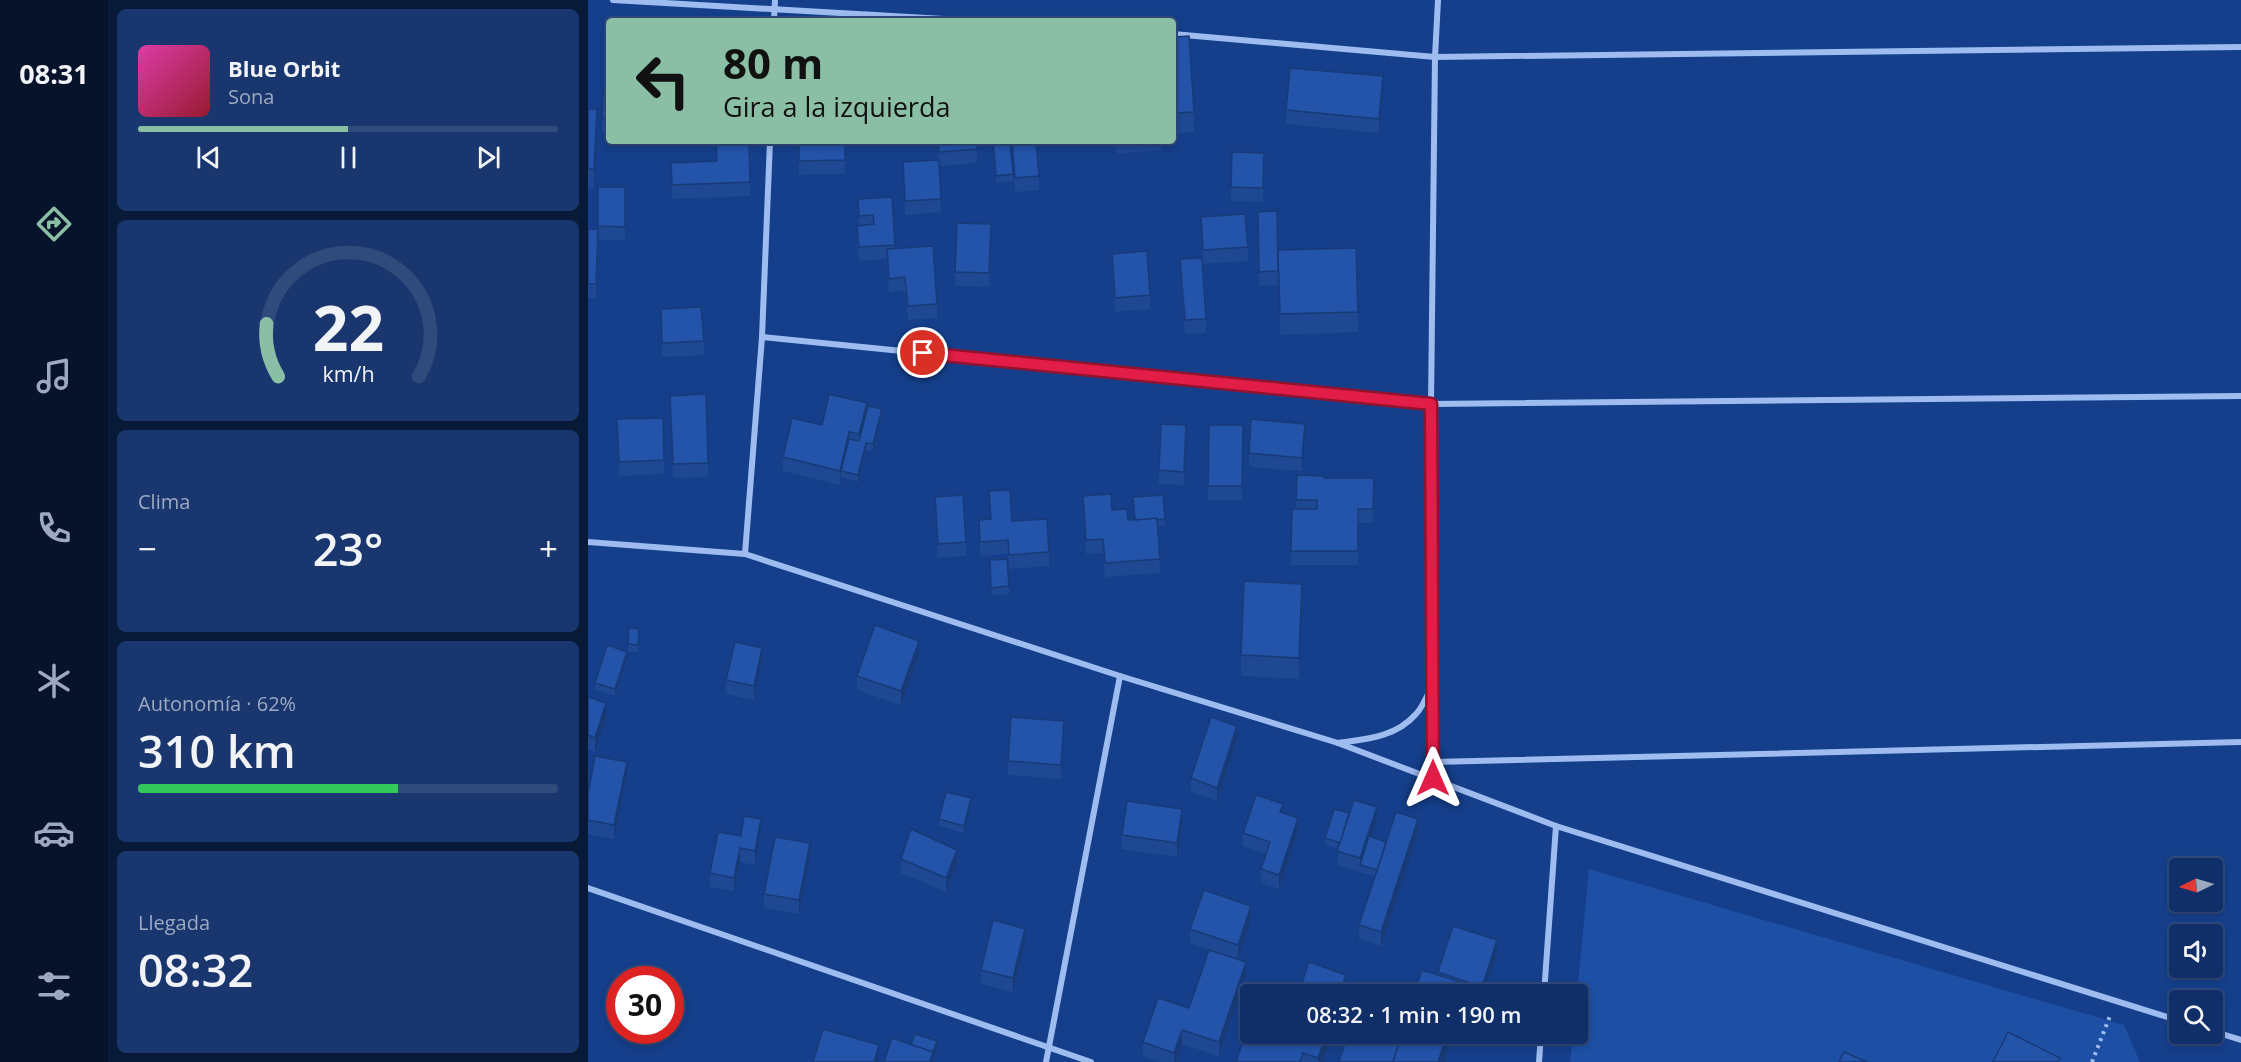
<!DOCTYPE html>
<html lang="es">
<meta charset="utf-8">
<style>
:root{--surface:#102f68;--page:#19376e;--text:#f1f3f6;--muted:#9ca9c0;--line:#304a7c;--accent:#8abfa5}
body{margin:0;font-family:"Open Sans",sans-serif;background:var(--page);color:var(--text);height:100vh;display:flex;flex-direction:column;font-size:22px;white-space:nowrap}
*{box-sizing:border-box;margin:0}
p{font-size:20px;color:var(--muted)}
.icon{flex:none;width:33px;height:33px;fill:none;stroke:currentColor;stroke-width:2;stroke-linecap:round;stroke-linejoin:round}
.map{position:relative;flex:1;overflow:hidden}
.details{display:flex;flex-direction:column;gap:9px;padding:9px;background:#091a39;width:480px}
.details>*{flex:none}
.hud{position:absolute;left:18px;top:18px;width:570px;height:126px;border-radius:6px;box-shadow:0 3px 9px #0003,0 0 0 2px var(--line);background:#8abfa5;color:#111;overflow:hidden}
.needle{width:39px;rotate:265deg}
.buttons{position:absolute;left:1581px;top:858px;display:grid;gap:12px}
.buttons a{display:grid;place-items:center;width:54px;height:54px;border-radius:6px;background:var(--surface);box-shadow:0 3px 9px #0003,0 0 0 2px var(--line);font-size:30px}
.speed{position:absolute;left:18px;top:966px;display:flex;gap:12px;font-size:30px;font-weight:700;text-align:center}
.speed>*{display:grid;place-content:center;width:78px;height:78px;border-radius:50%;background:var(--surface);box-shadow:0 3px 9px #0003,0 0 0 2px var(--line);line-height:1}
.speed .limit{border:9px solid #d22;background:#fff;color:#111}
.pin{position:absolute;display:grid;place-items:center;width:51px;height:51px;color:#fff;margin:-26px;border:3px solid #fff;border-radius:50%;box-shadow:0 2px 6px #0007}
.me{position:absolute;width:66px;margin:-33px;rotate:0deg;stroke-linejoin:round;filter:drop-shadow(0 0 4px #0008)}
.turn{display:flex;align-items:center;gap:21px;height:126px;padding:0 18px;font-size:27px}
.turn .icon{width:78px;height:78px;stroke-width:2.5}
.turn b{display:block;font-size:42px;line-height:51px}
.big{font-size:45px;font-weight:600;line-height:1.1}
.details .card{flex:1;display:flex;flex-direction:column;justify-content:center;gap:9px;min-width:0;padding:0 21px;border-radius:9px;background:var(--page)}
.details .dial{align-items:center;gap:0}
.dial svg{height:156px;overflow:visible;fill:none;stroke:var(--line);stroke-width:7;stroke-linecap:round;text-anchor:middle}
.dial text{fill:var(--text);stroke:none}
.song{display:flex;align-items:center;gap:18px}
.cover{width:72px;height:72px;border-radius:9px;background:linear-gradient(135deg,hsl(320 70% 55%),hsl(350 70% 35%))}
.played{height:6px;border-radius:3px;background:linear-gradient(90deg,var(--accent) 50%,var(--line) 50%)}
.keys{display:flex;justify-content:space-around;direction:ltr}
.heat{display:flex;justify-content:space-between;align-items:center;font-size:33px;direction:ltr}
.charge{height:9px;border-radius:4px;background:linear-gradient(90deg,#34c759 62%,var(--line) 0)}
.trip{position:absolute;left:652px;top:984px;width:348px;height:60px;border-radius:6px;background:var(--surface);box-shadow:0 3px 9px #0003,0 0 0 2px var(--line);font-weight:600;line-height:60px;text-align:center}
main{display:flex;flex:1;min-height:0}
.tabs{display:flex;flex-direction:column;width:108px;justify-content:space-around;align-items:center;background:#06132a;color:var(--muted)}
.tabs .icon{width:42px;height:42px}
.tabs .on{color:var(--accent)}
.tabs b{font-size:27px;color:var(--text)}
.map>svg:first-child{display:block}
.green{fill:#1d4fa5}
.lines{fill:none;stroke-linecap:round;stroke-linejoin:round}
.path{stroke:#9ebcf0;stroke-width:4;stroke-dasharray:3 4.5;stroke-linecap:butt}
.minor{stroke:#9ebcf0;stroke-width:6}
.wall{fill:#1e4892}
.shaded-wall{fill:#183b77}
.building{fill:#2354aa;stroke:#183b77;stroke-width:1.5}
.route-casing{stroke:#92132f;stroke-width:15}
.route{stroke:#e11d48;stroke-width:10}
</style>
<main>
<nav class="tabs">
<b>08:31</b>
<svg class="icon on" aria-label="directions" viewBox="0 0 24 24"><path d="M12 3l9 9-9 9-9-9zM9 14v-3h6M13 9l2 2-2 2"/></svg>
<svg class="icon" aria-label="music" viewBox="0 0 24 24"><path d="M9 18V5l10-2v13"/><circle cx="6" cy="18" r="3"/><circle cx="16" cy="16" r="3"/></svg>
<svg class="icon" aria-label="phone" viewBox="0 0 24 24"><path d="M5 4h4l2 5-3 2q2 4 5 5l2-3 5 2v4C11 20 4 13 5 4z"/></svg>
<svg class="icon" aria-label="climate" viewBox="0 0 24 24"><path d="M12 3v18M4 7l16 10M4 17L20 7"/></svg>
<svg class="icon" aria-label="car" viewBox="0 0 24 24"><path d="M5 17H2v-5l4-1 3-4h7l3 4 3 1v5h-3M9 17h6M6 11h13"/><circle cx="7" cy="17" r="2"/><circle cx="17" cy="17" r="2"/></svg>
<svg class="icon" aria-label="filters" viewBox="0 0 24 24"><path d="M4 7h16M4 17h16"/><circle cx="9" cy="7" r="2"/><circle cx="15" cy="17" r="2"/></svg>
</nav>
<section class="details">
<div class="card">
<div class="song"><i class="cover"></i><div><b>Blue Orbit</b><p>Sona</p></div></div>
<div class="played"></div>
<div class="keys"><svg class="icon" aria-label="previous" viewBox="0 0 24 24"><path d="M18 5L8 12l10 7zM5 5v14"/></svg><svg class="icon" aria-label="pause" viewBox="0 0 24 24"><path d="M8 5v14M16 5v14"/></svg><svg class="icon" aria-label="next" viewBox="0 0 24 24"><path d="M6 5l10 7-10 7zM19 5v14"/></svg></div>
</div>
<div class="card dial"><svg viewBox="0 0 100 80">
<path d="M14 69A42 42 0 1 1 86 69"/>
<path d="M14 69A42 42 0 0 1 8 42" stroke="#8abfa5"/>
<text x="50" y="56" font-size="32" font-weight="700">22</text>
<text x="50" y="72" font-size="11">km/h</text>
</svg></div>
<div class="card"><p>Clima</p>
<div class="heat"><a>−</a><b class="big">23°</b><a>+</a></div>
</div>
<div class="card"><p>Autonomía · 62%</p><b class="big">310 km</b><div class="charge"></div></div>
<div class="card"><p>Llegada</p><b class="big">08:32</b></div>
</section>
<div class="map">
<svg width="1653" height="1062" viewBox="0 0 1653 1062">
<rect width="100%" height="100%" fill="#153f8b"/>
<polygon class="green" points="1001,869 1536,1025 1552,1062 982,1062 985,1034 990,1034 989,994"/>
<g class="lines">
<polyline class="path" points="1504,1062 1522,1016"/>
<g class="minor">
<polyline points="25,0 391,21"/>
<polyline points="186,21 187,0"/>
<polyline points="585,34 847,57 1653,47"/>
<polyline points="174,337 843,404 1653,396"/>
<polyline points="0,542 157,554 532,676 750,743 968,826 1592,1021"/>
<polyline points="157,554 174,337 182,141"/>
<path d="M750,743C779,739 808,737 828,714C835,707 840,694 844,685"/>
<polyline points="845,762 1653,742"/>
<polyline points="845,778 843,404 847,57 850,0"/>
<polyline points="0,888 503,1062"/>
<polyline points="956,994 968,826"/>
<polyline points="1624,1031 1653,1040"/>
<polyline points="458,1062 532,676"/>
<polyline points="951,1062 953,1034"/>
</g>
</g>
<g class="wall">
<polygon points="585,37 606,112 606,132 585,134"/>
<polygon points="795,90 791,133 698,124 698,110"/>
<polygon points="21,93 21,133 14,132 14,119"/>
<polygon points="0,109 9,129 6,189 0,189"/>
<polygon points="128,141 162,182 162,196 84,199 83,163 128,161"/>
<polygon points="211,141 257,141 257,174 211,175"/>
<polygon points="349,141 389,141 389,163 351,166 353,212 317,215 315,162 350,160"/>
<polygon points="405,141 425,174 425,181 408,183"/>
<polygon points="424,141 448,141 451,176 451,190 427,192"/>
<polygon points="527,141 573,141 573,150 528,154"/>
<polygon points="676,167 675,202 643,201 643,187"/>
<polygon points="10,187 37,187 37,240 10,240 8,298 0,298 0,229 10,229"/>
<polygon points="304,197 307,249 349,304 349,318 320,320 317,291 301,292 299,259 271,261 269,240 269,226 271,226 270,199"/>
<polygon points="613,217 660,247 660,261 615,264"/>
<polygon points="670,226 690,262 770,312 770,332 692,335 690,278 690,285 671,286"/>
<polygon points="403,238 401,287 367,286 367,272"/>
<polygon points="524,254 562,295 562,309 527,312 524,268"/>
<polygon points="592,259 618,319 618,333 597,334 592,273"/>
<polygon points="73,309 116,341 116,355 74,357"/>
<polygon points="82,396 120,463 120,477 85,478"/>
<polygon points="279,411 294,416 285,451 278,450 270,482 253,477 252,485 195,471 195,457 234,425"/>
<polygon points="29,419 76,460 76,474 31,476"/>
<polygon points="621,425 655,425 654,500 620,500"/>
<polygon points="717,438 714,471 661,467 661,453"/>
<polygon points="598,439 596,485 571,484 571,470"/>
<polygon points="709,475 736,478 786,478 785,523 770,523 770,565 703,565 704,509 708,509"/>
<polygon points="401,491 424,521 461,552 461,566 421,569 420,554 392,556 391,520 402,519"/>
<polygon points="495,496 524,510 540,520 546,520 545,497 577,519 577,526 570,527 572,573 517,577 515,553 498,554"/>
<polygon points="347,497 378,542 378,556 350,558"/>
<polygon points="402,560 421,586 421,594 403,595"/>
<polygon points="714,604 711,679 653,676 653,655"/>
<polygon points="51,636 50,652 40,651 40,644"/>
<polygon points="331,655 313,705 269,690 269,676"/>
<polygon points="39,659 27,696 7,690 7,683"/>
<polygon points="174,662 166,700 138,694 138,680"/>
<polygon points="0,697 18,717 7,752 0,749"/>
<polygon points="476,735 473,779 420,775 420,761"/>
<polygon points="649,740 629,801 603,792 603,778"/>
<polygon points="39,776 26,839 0,834 0,794"/>
<polygon points="383,805 376,833 351,826 351,819"/>
<polygon points="695,812 710,832 691,889 673,883 673,869 678,854 655,846 655,833"/>
<polygon points="789,821 784,837 798,842 830,833 793,946 771,939 771,925 787,877 749,865 750,849 737,845 737,838"/>
<polygon points="594,823 589,857 534,849 534,835"/>
<polygon points="173,833 167,865 152,862 146,891 122,887 122,873 153,836"/>
<polygon points="222,857 211,914 176,908 176,894"/>
<polygon points="313,859 369,864 358,892 313,873"/>
<polygon points="663,919 650,959 602,943 602,929"/>
<polygon points="437,943 425,992 393,984 393,970"/>
<polygon points="909,954 896,994 826,994 850,975 850,972"/>
<polygon points="658,976 631,1056 594,1044 588,1062 572,1062 555,1056 555,1042 601,1008"/>
<polygon points="745,1034 735,1062 648,1062 680,1043"/>
</g>
<g class="shaded-wall">
<polygon points="795,76 795,90 791,133 791,119"/>
<polygon points="9,109 9,129 6,189 6,169"/>
<polygon points="10,229 10,243 8,298 8,284"/>
<polygon points="279,403 279,417 271,448 271,434"/>
<polygon points="294,409 294,416 285,451 285,444"/>
<polygon points="717,424 717,438 714,471 714,458"/>
<polygon points="598,425 598,439 596,485 596,472"/>
<polygon points="261,432 261,446 253,471 253,477 252,485 252,471"/>
<polygon points="278,443 278,450 270,482 270,475"/>
<polygon points="714,584 714,604 711,679 711,658"/>
<polygon points="331,641 331,655 313,705 313,691"/>
<polygon points="174,648 174,662 166,700 166,686"/>
<polygon points="39,652 39,659 27,696 27,689"/>
<polygon points="18,703 18,717 7,752 7,738"/>
<polygon points="476,721 476,735 473,779 473,765"/>
<polygon points="649,726 649,740 629,801 629,788"/>
<polygon points="39,762 39,776 26,839 26,825"/>
<polygon points="383,798 383,805 376,833 376,826"/>
<polygon points="789,807 789,821 774,866 772,865 772,858"/>
<polygon points="594,809 594,823 589,857 589,843"/>
<polygon points="710,818 710,832 691,889 691,875"/>
<polygon points="173,819 173,833 167,865 167,851"/>
<polygon points="830,819 830,833 793,946 793,932"/>
<polygon points="222,843 222,857 211,914 211,900"/>
<polygon points="152,848 152,862 146,891 146,878"/>
<polygon points="369,850 369,864 358,892 358,878"/>
<polygon points="663,906 663,919 650,959 650,945"/>
<polygon points="437,929 437,943 425,992 425,978"/>
<polygon points="909,940 909,954 896,994 894,994 894,987"/>
<polygon points="658,962 658,976 631,1056 631,1042"/>
<polygon points="758,975 758,994 751,994"/>
<polygon points="876,983 876,994 872,994"/>
<polygon points="594,1030 594,1044 588,1062 586,1062 586,1053"/>
<polygon points="738,1034 745,1034 735,1062 730,1062 730,1058"/>
<polygon points="859,1034 866,1034 857,1062 850,1062"/>
<polygon points="349,1041 349,1048 345,1059 345,1062 342,1062"/>
<polygon points="291,1045 290,1062 286,1062"/>
</g>
<g class="building">
<polygon points="601,36 606,112 585,113 585,37"/>
<polygon points="702,68 795,76 791,119 698,110"/>
<polygon points="15,93 21,93 21,119 14,119"/>
<polygon points="0,109 9,109 6,169 0,169"/>
<polygon points="128,141 161,141 162,182 84,185 83,163 129,161"/>
<polygon points="211,141 257,141 257,160 211,161"/>
<polygon points="350,141 389,141 389,149 351,152"/>
<polygon points="405,141 422,141 425,174 408,176"/>
<polygon points="424,141 448,141 451,176 427,178"/>
<polygon points="644,152 676,153 675,188 643,187"/>
<polygon points="351,160 353,199 317,201 315,162"/>
<polygon points="10,187 37,187 37,227 10,226"/>
<polygon points="304,197 307,245 271,247 269,226 286,224 285,215 271,216 270,199"/>
<polygon points="689,211 690,271 671,272 670,212"/>
<polygon points="657,214 660,247 615,250 613,217"/>
<polygon points="369,223 403,224 401,273 367,272"/>
<polygon points="0,229 10,229 8,284 0,284"/>
<polygon points="345,246 349,304 320,306 317,277 301,279 299,249"/>
<polygon points="768,248 770,312 692,314 690,250"/>
<polygon points="559,251 562,295 527,298 524,254"/>
<polygon points="614,258 618,319 597,320 592,259"/>
<polygon points="113,307 116,341 74,343 73,309"/>
<polygon points="118,394 120,463 85,464 82,396"/>
<polygon points="241,394 279,403 271,434 261,432 252,471 195,457 204,418 234,425"/>
<polygon points="280,406 294,409 285,444 278,443 270,475 253,471 261,439 271,441"/>
<polygon points="75,418 76,460 31,462 29,419"/>
<polygon points="663,419 717,424 714,458 661,453"/>
<polygon points="573,424 598,425 596,472 571,470"/>
<polygon points="621,425 655,425 654,486 620,486"/>
<polygon points="709,475 736,476 736,478 786,478 785,509 770,509 770,551 703,551 704,509 729,509 729,500 708,500"/>
<polygon points="422,490 424,521 459,519 461,552 421,555 420,540 392,542 391,520 403,519 401,491"/>
<polygon points="523,494 524,510 539,509 540,520 569,518 572,559 517,563 515,539 498,540 495,496"/>
<polygon points="375,495 378,542 350,544 347,497"/>
<polygon points="575,495 577,519 569,520 569,518 547,520 545,497"/>
<polygon points="419,559 421,586 403,588 402,560"/>
<polygon points="656,581 714,584 711,658 653,655"/>
<polygon points="287,625 331,641 313,691 269,676"/>
<polygon points="41,628 51,629 50,645 40,644"/>
<polygon points="147,642 174,648 166,686 138,680"/>
<polygon points="19,645 39,652 27,689 7,683"/>
<polygon points="0,697 18,703 7,738 0,735"/>
<polygon points="423,717 476,721 473,765 420,761"/>
<polygon points="623,717 649,726 629,788 603,778"/>
<polygon points="7,756 39,762 26,825 0,820 0,794"/>
<polygon points="358,792 383,798 376,826 351,819"/>
<polygon points="668,795 695,804 692,812 710,818 691,875 673,869 682,842 655,833"/>
<polygon points="766,800 789,807 772,858 749,851"/>
<polygon points="539,801 594,809 589,843 534,835"/>
<polygon points="746,809 761,813 752,843 737,838"/>
<polygon points="808,812 830,819 793,932 771,925"/>
<polygon points="156,816 173,819 167,851 152,848 146,878 122,873 130,832 153,836"/>
<polygon points="323,829 369,850 358,878 313,859"/>
<polygon points="781,836 798,842 789,870 772,865"/>
<polygon points="187,837 222,843 211,900 176,894"/>
<polygon points="616,890 663,906 650,945 602,929"/>
<polygon points="405,920 437,929 425,978 393,970"/>
<polygon points="865,926 909,940 894,987 850,972"/>
<polygon points="621,950 658,962 631,1042 594,1030 586,1053 555,1042 570,998 601,1008"/>
<polygon points="721,962 758,975 751,994 710,994"/>
<polygon points="834,970 876,983 872,994 826,994"/>
<polygon points="235,1029 291,1045 286,1062 225,1062"/>
<polygon points="1420,1032 1472,1058 1470,1062 1405,1062"/>
<polygon points="327,1034 349,1041 345,1052 323,1045"/>
<polygon points="683,1034 738,1034 730,1058 715,1053 712,1062 648,1062 657,1036 680,1043"/>
<polygon points="760,1034 814,1034 805,1062 751,1062"/>
<polygon points="814,1034 859,1034 850,1062 805,1062"/>
<polygon points="304,1038 345,1052 342,1062 296,1062"/>
<polygon points="1256,1052 1279,1062 1251,1062"/>
</g>
<g class="lines">
<g class="route-casing">
<polyline id="route" points="335,353 843,404 845,778"/>
</g>
<use href="#route" class="route"/>
</g>
</svg>
<div class="buttons">
<a><svg class="needle" viewBox="-14 -14 28 28"><path d="M0-13l5 13h-10z" fill="#e53935"/><path d="M0 13l5-13h-10z" fill="#9ca9c0"/></svg></a>
<a><svg class="icon" aria-label="sound" viewBox="0 0 24 24"><path d="M4 9h4l5-4v14l-5-4H4zM17 9q2 3 0 6"/></svg></a>
<a><svg class="icon" aria-label="search" viewBox="0 0 24 24"><circle cx="10" cy="10" r="6"/><path d="M15 15l6 6"/></svg></a>
</div>
<div class="speed"><div class="limit">30</div></div>
<div class="pin" style="left:335px;top:353px;background:#d93025"><svg class="icon" aria-label="arrive" viewBox="0 0 24 24"><path d="M6 21V4h12l-3 4 3 4H6"/></svg></div>
<svg class="me" style="left:845px;top:778px" viewBox="-20 -20 40 40"><path d="M0-17L14 15 0 8-14 15z" fill="#e11d48" stroke="#fff" stroke-width="4"/></svg>
<div class="trip">08:32 · 1 min · 190 m</div>
<div class="hud">
<div class="turn"><svg class="icon" aria-label="left" viewBox="0 0 24 24"><path d="M17 20v-9H6M10 6l-5 5 5 5"/></svg><div><b>80 m</b>Gira a la izquierda</div></div>
</div>
</div>
</main>
